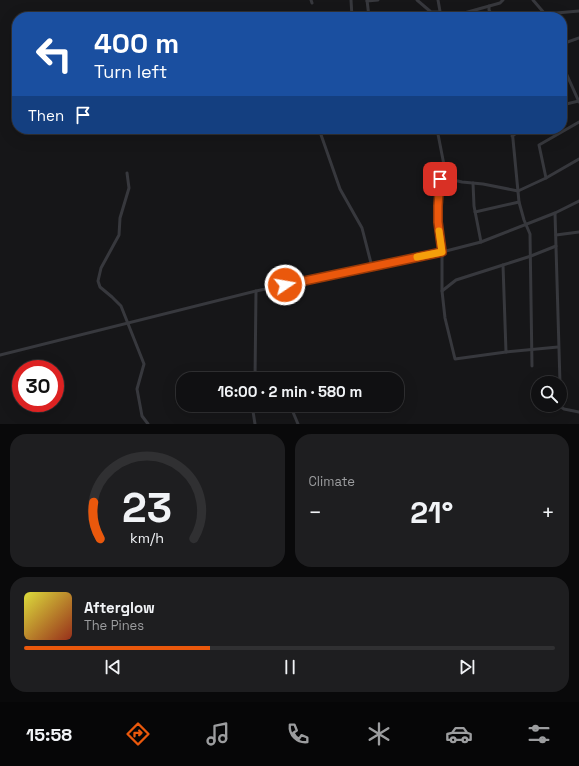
<!DOCTYPE html>
<meta charset="utf-8">
<style>
:root{--surface:#101012;--page:#1e1e20;--text:#f1f3f6;--muted:#9c9d9f;--line:#303032;--accent:#ea580c}
body{margin:0;font-family:"Space Grotesk",sans-serif;background:var(--page);color:var(--text);height:100vh;display:flex;flex-direction:column;font-size:15px;white-space:nowrap}
*{box-sizing:border-box;margin:0}
p{font-size:13px;color:var(--muted)}
.icon{flex:none;width:22px;height:22px;fill:none;stroke:currentColor;stroke-width:2;stroke-linecap:round;stroke-linejoin:round}
.map{position:relative;height:424px;overflow:hidden}
.side{display:flex;flex-direction:column;gap:10px;padding:10px;background:#09090a;flex:1}
.side>*{flex:none}
.hud{position:absolute;left:12px;top:12px;width:555px;height:122px;border-radius:16px;box-shadow:0 4px 16px #0002,0 0 0 1px var(--line);background:#1a4fa0;color:#fff;overflow:hidden}
.fabs{position:absolute;left:531px;top:376px;display:grid;gap:8px}
.fabs a{display:grid;place-items:center;width:36px;height:36px;border-radius:50%;background:var(--surface);box-shadow:0 4px 16px #0002,0 0 0 1px var(--line);font-size:20px}
.speed{position:absolute;left:12px;top:360px;display:flex;gap:8px;font-size:20px;font-weight:700;text-align:center}
.speed>*{display:grid;place-content:center;width:52px;height:52px;border-radius:50%;background:var(--surface);box-shadow:0 4px 16px #0002,0 0 0 1px var(--line);line-height:1}
.speed .limit{border:6px solid #d22;background:#fff;color:#111}
.pin{position:absolute;display:grid;place-items:center;width:34px;height:34px;color:#fff;margin:-17px;border-radius:8px;box-shadow:0 2px 6px #0006}
.me{position:absolute;width:44px;margin:-22px;rotate:78deg;stroke-linejoin:round;filter:drop-shadow(0 0 3px #0008)}
.turn{display:flex;align-items:center;gap:14px;height:84px;padding:0 16px;font-size:18px}
.turn .icon{width:52px;height:52px;stroke-width:2.5}
.turn b{display:block;font-size:28px;line-height:34px}
.then{display:flex;align-items:center;height:38px;padding:0 16px;background:#0003;gap:8px;font-size:15px}
.big{font-size:30px;font-weight:700;line-height:1.1}
.side .widget{flex:1;display:flex;flex-direction:column;justify-content:center;gap:6px;min-width:0;padding:0 14px;border-radius:16px;background:var(--page)}
.side .dial{align-items:center;gap:0}
.dial svg{height:104px;overflow:visible;fill:none;stroke:var(--line);stroke-width:7;stroke-linecap:round;text-anchor:middle}
.dial text{fill:var(--text);stroke:none}
.song{display:flex;align-items:center;gap:12px}
.cover{width:48px;height:48px;border-radius:6px;background:linear-gradient(135deg,hsl(60 70% 55%),hsl(10 70% 35%))}
.played{height:4px;border-radius:2px;background:linear-gradient(90deg,var(--accent) 35%,var(--line) 35%)}
.keys{display:flex;justify-content:space-around;direction:ltr}
.heat{display:flex;justify-content:space-between;align-items:center;font-size:22px;direction:ltr}
.side .tiles{flex:1;display:grid;gap:10px;grid-template-columns:1fr 1fr}
.widget:last-child{grid-column:span 2}
.trip{position:absolute;left:176px;top:372px;width:228px;height:40px;border-radius:16px;background:var(--surface);box-shadow:0 4px 16px #0002,0 0 0 1px var(--line);font-weight:700;line-height:40px;text-align:center}
.dock{display:flex;height:64px;justify-content:space-around;align-items:center;background:#060607;color:var(--muted)}
.dock .icon{width:28px;height:28px}
.dock .on{color:var(--accent)}
.dock b{font-size:18px;color:var(--text)}
.map>svg:first-child{display:block}
.lines{fill:none;stroke-linecap:round;stroke-linejoin:round}
.minor{stroke:#37383d;stroke-width:3}
.route-casing{stroke:#983908;stroke-width:10}
.route{stroke:#ea580c;stroke-width:7}
.slow{stroke:#f59e0b;stroke-width:7}
</style>
<div class="map">
<svg width="579" height="424" viewBox="0 0 579 424">
<rect width="100%" height="100%" fill="#161618"/>
<g class="lines">
<g class="minor">
<polyline points="311,0 312,3"/>
<polyline points="351,0 352,17"/>
<polyline points="367,0 369,17"/>
<polyline points="417,0 431,12 440,12"/>
<polyline points="438,0 441,17"/>
<polyline points="533,0 545,14 579,11"/>
<polyline points="367,1 378,0"/>
<polyline points="489,6 489,10 493,17"/>
<polyline points="450,17 500,3 503,0"/>
<polyline points="562,44 579,38"/>
<polyline points="562,64 579,102"/>
<polyline points="562,105 579,101"/>
<polyline points="319,129 340,189 362,228 372,267"/>
<polyline points="437,129 444,165 440,179 438,205 438,222 442,248 442,291 445,318 455,359 506,352"/>
<polyline points="512,129 519,202 524,220 530,234 532,366"/>
<polyline points="512,136 523,129"/>
<polyline points="127,173 129,188 120,218 119,235 101,268 98,281 100,287 112,297 121,306 144,364 137,389 142,416 148,424"/>
<polyline points="442,176 449,179 462,182 483,184 518,191 546,178 579,159"/>
<polyline points="546,178 539,145 579,122"/>
<polyline points="473,183 474,206 481,242"/>
<polyline points="475,212 519,202"/>
<polyline points="555,213 560,383"/>
<polyline points="556,235 579,232"/>
<polyline points="556,246 531,256 503,265 506,352 558,347"/>
<polyline points="442,291 456,280 503,265"/>
<polyline points="0,355 256,291 442,252 481,242 555,213 579,201"/>
<polyline points="255,379 256,291"/>
<polyline points="560,384 561,407 564,409 579,412"/>
<polyline points="252,405 255,424"/>
<polyline points="290,405 298,424"/>
</g>
</g>
<g class="lines">
<g class="route-casing">
<polyline id="route" points="285,285 442,252 438,222 438,206 440,179"/>
</g>
<use href="#route" class="route"/>
<polyline class="slow" points="417,257 442,252 439,231"/>
</g>
</svg>
<div class="fabs">
<a><svg class="icon" aria-label="search" viewBox="0 0 24 24"><circle cx="10" cy="10" r="6"/><path d="M15 15l6 6"/></svg></a>
</div>
<div class="speed"><div class="limit">30</div></div>
<div class="pin" style="left:440px;top:179px;background:#d93025"><svg class="icon" aria-label="arrive" viewBox="0 0 24 24"><path d="M6 21V4h12l-3 4 3 4H6"/></svg></div>
<svg class="me" style="left:285px;top:285px" viewBox="-20 -20 40 40"><circle r="17" fill="#ea580c" stroke="#fff" stroke-width="3"/><path d="M0-11L8 9 0 5-8 9z" fill="#fff"/></svg>
<div class="trip">16:00 · 2 min · 580 m</div>
<div class="hud">
<div class="turn"><svg class="icon" aria-label="left" viewBox="0 0 24 24"><path d="M17 20v-9H6M10 6l-5 5 5 5"/></svg><div><b>400 m</b>Turn left</div></div>
<div class="then">Then<svg class="icon" aria-label="arrive" viewBox="0 0 24 24"><path d="M6 21V4h12l-3 4 3 4H6"/></svg></div>
</div>
</div>
<section class="side">
<div class="tiles">
<div class="widget dial"><svg viewBox="0 0 100 80">
<path d="M14 69A42 42 0 1 1 86 69"/>
<path d="M14 69A42 42 0 0 1 9 41" stroke="#ea580c"/>
<text x="50" y="56" font-size="32" font-weight="700">23</text>
<text x="50" y="72" font-size="11">km/h</text>
</svg></div>
<div class="widget"><p>Climate</p>
<div class="heat"><a>−</a><b class="big">21°</b><a>+</a></div>
</div>
<div class="widget">
<div class="song"><i class="cover"></i><div><b>Afterglow</b><p>The Pines</p></div></div>
<div class="played"></div>
<div class="keys"><svg class="icon" aria-label="previous" viewBox="0 0 24 24"><path d="M18 5L8 12l10 7zM5 5v14"/></svg><svg class="icon" aria-label="pause" viewBox="0 0 24 24"><path d="M8 5v14M16 5v14"/></svg><svg class="icon" aria-label="next" viewBox="0 0 24 24"><path d="M6 5l10 7-10 7zM19 5v14"/></svg></div>
</div>
</div>
</section>
<nav class="dock">
<b>15:58</b>
<svg class="icon on" aria-label="directions" viewBox="0 0 24 24"><path d="M12 3l9 9-9 9-9-9zM9 14v-3h6M13 9l2 2-2 2"/></svg>
<svg class="icon" aria-label="music" viewBox="0 0 24 24"><path d="M9 18V5l10-2v13"/><circle cx="6" cy="18" r="3"/><circle cx="16" cy="16" r="3"/></svg>
<svg class="icon" aria-label="phone" viewBox="0 0 24 24"><path d="M5 4h4l2 5-3 2q2 4 5 5l2-3 5 2v4C11 20 4 13 5 4z"/></svg>
<svg class="icon" aria-label="climate" viewBox="0 0 24 24"><path d="M12 3v18M4 7l16 10M4 17L20 7"/></svg>
<svg class="icon" aria-label="car" viewBox="0 0 24 24"><path d="M5 17H2v-5l4-1 3-4h7l3 4 3 1v5h-3M9 17h6M6 11h13"/><circle cx="7" cy="17" r="2"/><circle cx="17" cy="17" r="2"/></svg>
<svg class="icon" aria-label="filters" viewBox="0 0 24 24"><path d="M4 7h16M4 17h16"/><circle cx="9" cy="7" r="2"/><circle cx="15" cy="17" r="2"/></svg>
</nav>
